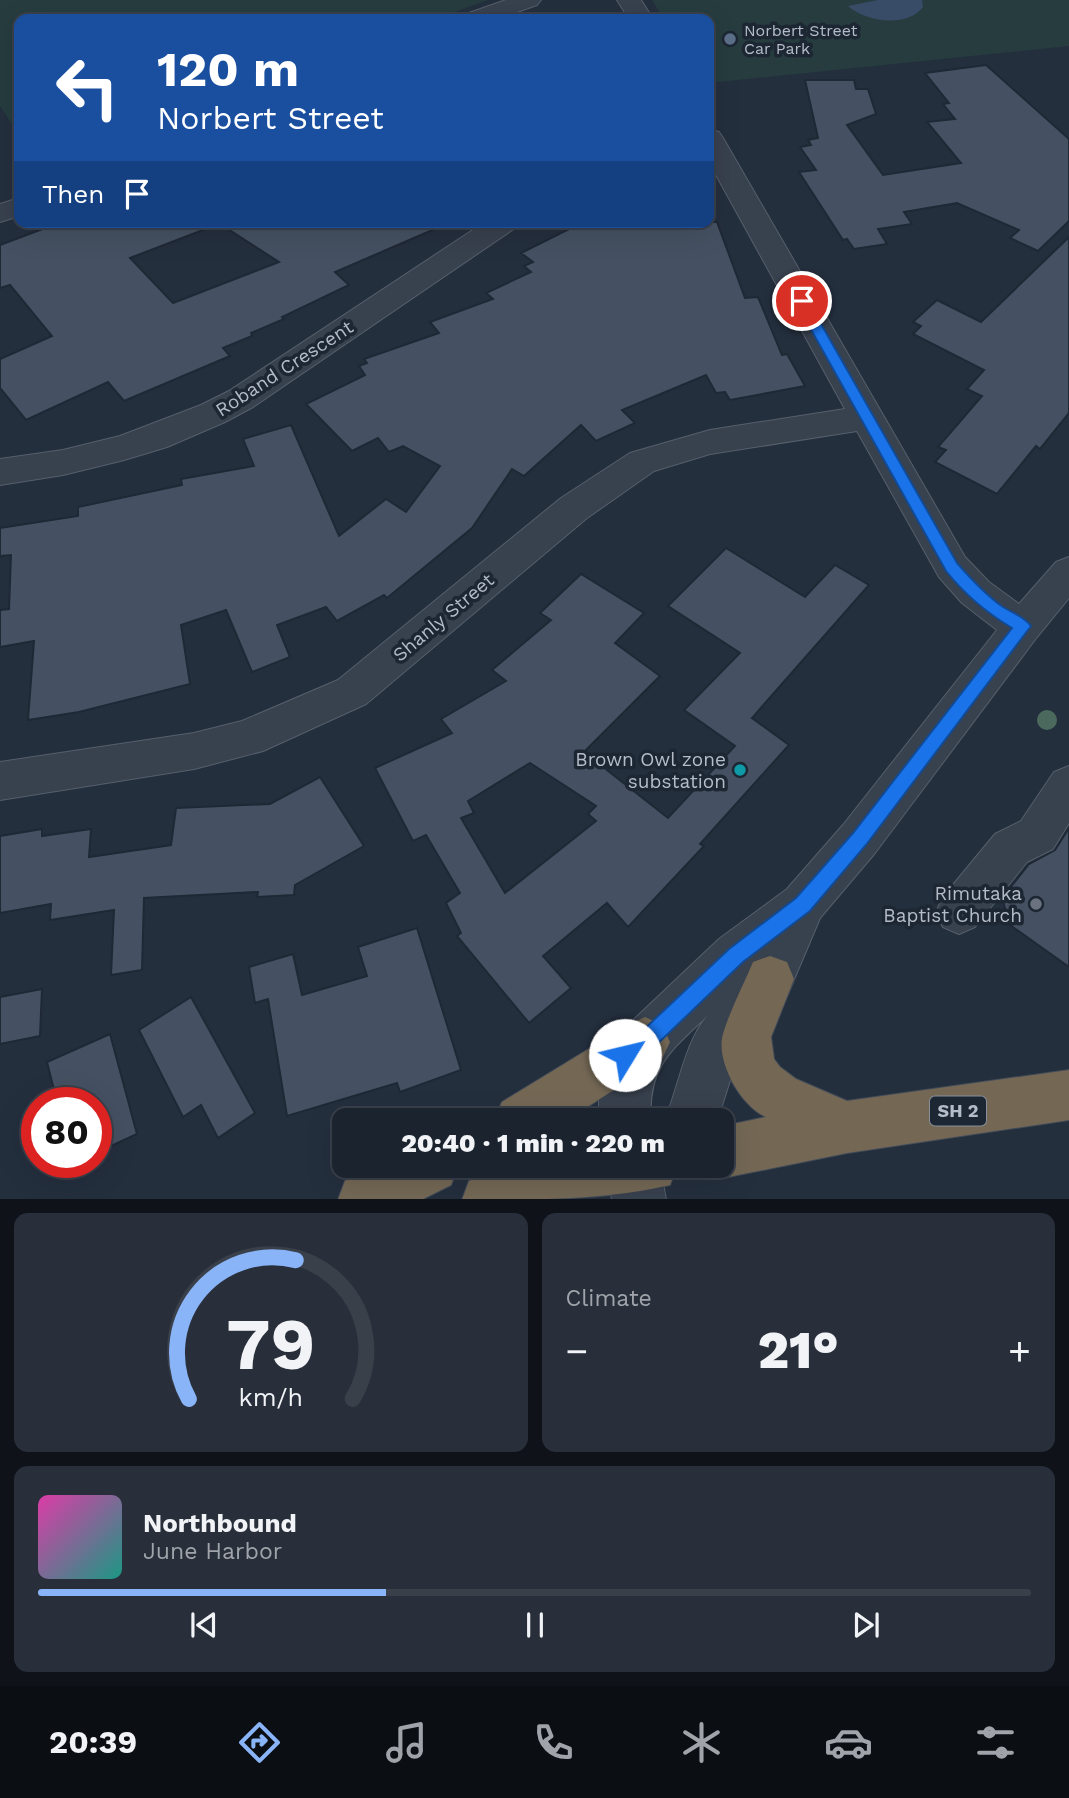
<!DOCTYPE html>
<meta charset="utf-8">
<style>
:root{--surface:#1b232e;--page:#282f3a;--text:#f1f3f6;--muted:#a0a4aa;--line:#39404a;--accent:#8ab4f8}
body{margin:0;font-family:"Work Sans",sans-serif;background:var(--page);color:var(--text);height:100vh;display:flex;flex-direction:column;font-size:26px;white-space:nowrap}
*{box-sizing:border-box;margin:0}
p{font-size:23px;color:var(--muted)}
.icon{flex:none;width:38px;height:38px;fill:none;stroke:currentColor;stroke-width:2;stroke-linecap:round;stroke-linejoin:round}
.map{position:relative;height:1199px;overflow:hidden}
.panel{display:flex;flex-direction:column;gap:14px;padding:14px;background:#0f1319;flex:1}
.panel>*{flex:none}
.guide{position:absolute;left:14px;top:14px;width:700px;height:214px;border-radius:14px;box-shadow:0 7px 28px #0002,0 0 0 2px var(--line);background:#1a4fa0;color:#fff;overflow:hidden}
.speed{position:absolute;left:21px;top:1087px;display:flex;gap:14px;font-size:35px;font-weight:700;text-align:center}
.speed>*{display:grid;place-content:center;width:91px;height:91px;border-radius:50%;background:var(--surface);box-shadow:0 7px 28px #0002,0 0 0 2px var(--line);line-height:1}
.speed .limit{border:10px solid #d22;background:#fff;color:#111}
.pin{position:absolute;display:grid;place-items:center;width:60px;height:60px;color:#fff;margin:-30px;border:4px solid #fff;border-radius:50%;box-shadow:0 2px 7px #0007}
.me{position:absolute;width:77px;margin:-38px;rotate:54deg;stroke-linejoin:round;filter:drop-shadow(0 0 5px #0008)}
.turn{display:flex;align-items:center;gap:24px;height:147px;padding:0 28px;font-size:32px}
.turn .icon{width:91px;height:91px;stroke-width:2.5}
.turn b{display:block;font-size:49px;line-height:60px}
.then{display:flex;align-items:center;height:66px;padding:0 28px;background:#0003;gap:14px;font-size:26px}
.big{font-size:52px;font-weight:800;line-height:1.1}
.panel .tile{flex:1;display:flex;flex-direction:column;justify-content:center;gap:10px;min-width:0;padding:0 24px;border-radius:14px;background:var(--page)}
.panel .dial{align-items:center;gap:0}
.dial svg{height:182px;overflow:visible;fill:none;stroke:var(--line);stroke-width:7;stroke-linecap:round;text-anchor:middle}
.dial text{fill:var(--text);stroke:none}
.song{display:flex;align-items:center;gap:21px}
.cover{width:84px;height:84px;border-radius:10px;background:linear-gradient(135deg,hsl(320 70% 55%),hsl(170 70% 35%))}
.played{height:7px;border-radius:4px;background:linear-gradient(90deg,var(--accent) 35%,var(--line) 35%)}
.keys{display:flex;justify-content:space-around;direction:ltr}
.heat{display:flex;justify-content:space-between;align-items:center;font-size:38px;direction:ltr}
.panel .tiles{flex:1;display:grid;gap:14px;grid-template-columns:1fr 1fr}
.tile:last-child{grid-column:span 2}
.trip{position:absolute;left:332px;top:1108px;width:402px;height:70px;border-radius:14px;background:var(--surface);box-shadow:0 7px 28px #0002,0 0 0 2px var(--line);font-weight:800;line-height:70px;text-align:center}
.tab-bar{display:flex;height:112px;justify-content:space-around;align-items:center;background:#0b0e12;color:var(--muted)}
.tab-bar .icon{width:49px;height:49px}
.tab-bar .on{color:var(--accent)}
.tab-bar b{font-size:32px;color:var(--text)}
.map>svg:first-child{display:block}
.green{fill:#263c3f}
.water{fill:#394c67}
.building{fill:#455162;stroke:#1f2835;stroke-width:2;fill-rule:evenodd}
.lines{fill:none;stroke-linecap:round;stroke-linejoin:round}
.minor-casing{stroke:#565f6c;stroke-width:2}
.highway-casing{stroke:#434c59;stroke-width:2}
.minor{fill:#38414e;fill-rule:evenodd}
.highway{fill:#746855;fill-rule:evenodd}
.tree{fill:#4b6a5d}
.route{fill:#1a73e8;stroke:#114b97;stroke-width:2}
.service-dot{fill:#5c6f8a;stroke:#1d2633;stroke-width:2.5}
.culture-dot{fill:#0f9aa8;stroke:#1d2633;stroke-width:2.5}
.worship-dot{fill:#6b7280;stroke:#1d2633;stroke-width:2.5}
.labels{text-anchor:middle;stroke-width:7;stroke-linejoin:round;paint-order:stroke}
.far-poi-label{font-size:16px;fill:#b4bcc9;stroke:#1d2633;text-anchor:start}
.shield{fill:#1d2633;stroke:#878f9c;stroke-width:2}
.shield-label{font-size:18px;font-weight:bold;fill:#b4bcc9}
.street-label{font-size:19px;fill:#b4bcc9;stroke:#1d2633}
.poi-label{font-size:19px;fill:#b4bcc9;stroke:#1d2633;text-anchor:end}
</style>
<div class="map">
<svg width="1069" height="1200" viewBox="0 0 1069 1200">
<rect width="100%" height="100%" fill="#242f3e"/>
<g class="green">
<polygon points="0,0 488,0 436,19 19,19 19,131 17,132 0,106"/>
<polygon points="652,0 1069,0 1069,46 709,83 709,19 664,19"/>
</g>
<path class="water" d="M878,0H922L923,7C907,28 866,22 848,6Z"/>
<g class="building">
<polygon points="986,65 1069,139 1069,221 1038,251 1010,238 1019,230 957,203 904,212 912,224 878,229 887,244 854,249 847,239 843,240 799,172 816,170 800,147 811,145 808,140 818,138 805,80 854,80 856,89 868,89 876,114 847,125 883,175 961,163 927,122 955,119 943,104 949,103 925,73"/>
<polygon points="61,222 216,222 216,225 130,258 173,303 279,262 217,222 451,222 335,272 349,285 282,317 284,319 251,333 252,336 223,348 230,356 124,401 108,382 26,420 0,388 0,359 52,336 10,285 0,288 0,245"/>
<polygon points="583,222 717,222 745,298 758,297 782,355 787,354 805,386 730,400 725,392 716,393 706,375 622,410 635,423 596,441 581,425 524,476 512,469 472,528 387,598 384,595 337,621 326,607 277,625 290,657 252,672 226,610 181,625 190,684 79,712 28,720 34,641 0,647 0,610 9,609 11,555 0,556 0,528 78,516 78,507 182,485 181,479 254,466 243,439 291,425 339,536 386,499 406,512 440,466 403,446 389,452 378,438 352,451 306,404 365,375 359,366 367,363 364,359 439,333 430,322 493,299 486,293 531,272 524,266 533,262 521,253"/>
<polygon points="1069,237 1069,413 1040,449 1036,446 997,494 935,462 946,450 938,447 982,396 967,389 984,370 913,334 921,326 913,322 937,300 981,322"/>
<path d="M726,548L805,597L835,565L869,585L752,718L789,745L700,844L704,846L628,927L607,903L543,956L571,988L529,1023L457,936L461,933L446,903L460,893L426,835L413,841L375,768L452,733L441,719L506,681L492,670L551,620L540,613L581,574L644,613L615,643L660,676L584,752L668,818L735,746L684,710L740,653L668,606ZM530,763L596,806L588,814L596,821L505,893L461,818L474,813L468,801Z"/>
<polygon points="320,777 364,846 295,885 294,895 257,897 258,892 144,898 142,970 111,975 114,910 50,920 51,904 0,913 0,836 42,829 42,836 91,829 89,857 171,845 176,808 270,804"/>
<polygon points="1069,828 1069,967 1010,925 1002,898 1029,864 1055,850"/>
<polygon points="417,928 461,1070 400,1092 397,1083 287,1116 268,999 255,1003 249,967 293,954 302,995 367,976 358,947"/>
<polygon points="42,989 40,1036 0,1044 0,997"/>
<polygon points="191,997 255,1113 218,1138 201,1105 183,1117 139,1030"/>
<polygon points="110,1034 137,1134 96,1153 96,1102 57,1102 47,1062"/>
</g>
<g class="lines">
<g class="minor-casing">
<g id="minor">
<polygon points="506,0 541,0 537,5 497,19 463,19 466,14"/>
<polygon points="617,0 641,0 653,19 629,19"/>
<path d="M709,130L719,132L723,138L965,557L989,582L1019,604L1056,562L1069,557V598L1037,637L875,853L820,918L787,996L738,1055L721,1109V1120H669V1109C680,1079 687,1039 708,1015C673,1049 647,1066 651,1120H599V1101L605,1073L628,1025L719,939L787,889L843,825L997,630L962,603L939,577L857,431L710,454L654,471L587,518L366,704L263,751L194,769L0,800V762L194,733L242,721L338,680L561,498L630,453L710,430L845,409L709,162Z"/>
<polygon points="19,198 19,216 0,222 0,204"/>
<polygon points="485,222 519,222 515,228 253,407 225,422 167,447 124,460 63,475 0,485 0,459 63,450 120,436 201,405 229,391"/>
<polygon points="1069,766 1069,823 1053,849 1027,862 975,927 959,934 943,927 936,912 943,897 995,834 1021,821 1054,772"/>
<polygon points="608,1166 660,1166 666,1200 612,1200"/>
</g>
</g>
<g class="highway-casing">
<g id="highway">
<path d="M770,956L787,962L794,979L771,1037L774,1059L780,1067L796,1079L847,1101L1069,1070V1120L847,1153L723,1178L705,1170L703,1166H723V1126L766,1117C741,1106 715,1061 723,1034C730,1010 743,986 753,962Z"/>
<polygon points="645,1017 662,1025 670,1042 662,1059 567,1120 494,1120 502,1102 628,1025"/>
<polygon points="377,1166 458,1166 451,1185 421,1200 338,1200 345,1181"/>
<path d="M526,1166H677L670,1185C610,1200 527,1200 462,1200L469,1181L488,1173Z"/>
</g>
</g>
<use href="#minor" class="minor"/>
<use href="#highway" class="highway"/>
</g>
<circle class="tree" cx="1047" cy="720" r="10"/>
<path class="route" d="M802,297L808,301L957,563C971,579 986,595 1003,607C1013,613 1025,617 1031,626L866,845L810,911L743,962L652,1049L625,1065L618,1062L615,1055L618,1048L638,1035L729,949L796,898L853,833L1012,628C987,613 965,595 946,571L795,301Z"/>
<circle class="service-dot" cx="730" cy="39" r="7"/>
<circle class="culture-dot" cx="740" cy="770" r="7"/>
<circle class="worship-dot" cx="1036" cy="904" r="7"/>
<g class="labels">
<g class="far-poi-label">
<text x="744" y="36">Norbert Street<tspan x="744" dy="18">Car Park</tspan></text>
</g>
<rect class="shield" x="930" y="1096.5" width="56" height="29" rx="5"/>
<g class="shield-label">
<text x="958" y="1117">SH 2</text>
</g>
<g class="street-label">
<text transform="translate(284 368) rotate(-33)" y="7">Roband Crescent</text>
<text transform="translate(443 617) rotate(-40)" y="7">Shanly Street</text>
</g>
<g class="poi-label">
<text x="726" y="766">Brown Owl zone<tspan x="726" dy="22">substation</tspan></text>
<text x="1022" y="900">Rimutaka<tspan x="1022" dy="22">Baptist Church</tspan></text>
</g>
</g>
</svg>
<div class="speed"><div class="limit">80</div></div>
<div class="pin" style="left:802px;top:301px;background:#d93025"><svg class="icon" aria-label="arrive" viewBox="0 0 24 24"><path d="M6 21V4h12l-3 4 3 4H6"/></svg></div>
<svg class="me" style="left:625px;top:1055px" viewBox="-20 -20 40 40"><circle r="19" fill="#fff"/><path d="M0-13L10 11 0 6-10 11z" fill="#1a73e8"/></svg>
<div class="trip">20:40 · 1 min · 220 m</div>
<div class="guide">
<div class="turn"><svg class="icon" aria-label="left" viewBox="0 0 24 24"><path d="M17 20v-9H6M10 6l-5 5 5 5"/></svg><div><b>120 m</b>Norbert Street</div></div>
<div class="then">Then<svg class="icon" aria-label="arrive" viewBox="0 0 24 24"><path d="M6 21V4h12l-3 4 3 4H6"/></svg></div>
</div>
</div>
<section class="panel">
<div class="tiles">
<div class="tile dial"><svg viewBox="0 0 100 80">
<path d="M14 69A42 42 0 1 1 86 69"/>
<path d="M14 69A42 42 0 0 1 61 8" stroke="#8ab4f8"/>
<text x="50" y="56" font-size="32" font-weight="700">79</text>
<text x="50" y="72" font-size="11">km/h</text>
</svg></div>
<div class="tile"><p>Climate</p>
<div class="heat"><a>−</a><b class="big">21°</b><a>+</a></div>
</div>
<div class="tile">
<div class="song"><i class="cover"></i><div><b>Northbound</b><p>June Harbor</p></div></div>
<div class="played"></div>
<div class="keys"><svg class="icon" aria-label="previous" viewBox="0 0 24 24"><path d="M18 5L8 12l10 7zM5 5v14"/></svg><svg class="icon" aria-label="pause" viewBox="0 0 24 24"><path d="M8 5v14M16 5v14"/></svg><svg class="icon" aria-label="next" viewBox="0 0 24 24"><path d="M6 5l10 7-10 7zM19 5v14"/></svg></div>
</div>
</div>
</section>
<nav class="tab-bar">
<b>20:39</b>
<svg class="icon on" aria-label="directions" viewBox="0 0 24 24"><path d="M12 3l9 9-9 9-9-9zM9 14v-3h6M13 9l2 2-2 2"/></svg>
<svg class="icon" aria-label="music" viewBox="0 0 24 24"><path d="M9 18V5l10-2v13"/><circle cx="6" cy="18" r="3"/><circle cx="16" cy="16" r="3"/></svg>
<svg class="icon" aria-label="phone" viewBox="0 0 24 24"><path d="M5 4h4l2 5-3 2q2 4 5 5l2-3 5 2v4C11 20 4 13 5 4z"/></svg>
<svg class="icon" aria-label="climate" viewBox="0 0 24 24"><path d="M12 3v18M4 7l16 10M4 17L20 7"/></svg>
<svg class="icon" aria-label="car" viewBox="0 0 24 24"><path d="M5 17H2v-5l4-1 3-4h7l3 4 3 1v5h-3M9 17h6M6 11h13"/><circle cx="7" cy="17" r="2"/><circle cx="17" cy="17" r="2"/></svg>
<svg class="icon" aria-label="filters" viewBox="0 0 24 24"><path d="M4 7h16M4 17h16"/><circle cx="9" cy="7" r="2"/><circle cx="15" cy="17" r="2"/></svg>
</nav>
